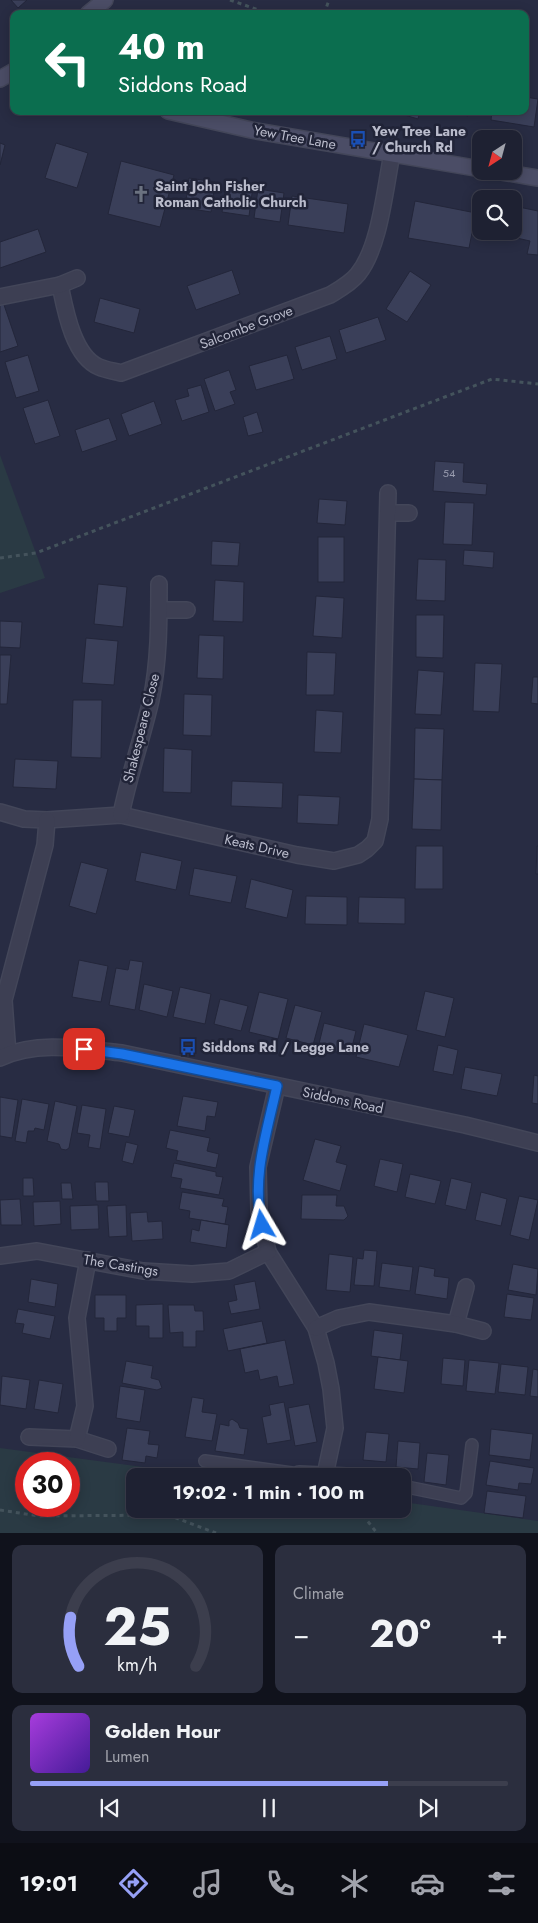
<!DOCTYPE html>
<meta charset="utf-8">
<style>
:root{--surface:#1e2132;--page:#2b2e3e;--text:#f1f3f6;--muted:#a1a3ac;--line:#3c3e4d;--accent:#96a0f6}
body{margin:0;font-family:Jost,sans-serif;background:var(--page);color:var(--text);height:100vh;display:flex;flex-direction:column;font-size:19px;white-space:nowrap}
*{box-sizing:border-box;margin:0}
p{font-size:16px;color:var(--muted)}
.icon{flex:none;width:28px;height:28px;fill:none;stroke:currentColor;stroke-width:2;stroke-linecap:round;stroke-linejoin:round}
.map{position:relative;height:1533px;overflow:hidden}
.drawer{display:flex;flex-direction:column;gap:12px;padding:12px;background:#10121c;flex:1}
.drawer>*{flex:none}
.banner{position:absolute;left:10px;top:10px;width:519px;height:105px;border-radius:10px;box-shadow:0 2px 12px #0003,0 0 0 1px var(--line);background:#0b6e4f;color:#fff;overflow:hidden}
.needle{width:32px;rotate:216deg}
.tools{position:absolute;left:472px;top:130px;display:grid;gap:10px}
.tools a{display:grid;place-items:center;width:50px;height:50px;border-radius:10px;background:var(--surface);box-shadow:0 2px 12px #0003,0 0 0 1px var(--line);font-size:25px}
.speed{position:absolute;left:15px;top:1452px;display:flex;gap:10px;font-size:25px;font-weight:700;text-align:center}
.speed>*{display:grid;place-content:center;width:65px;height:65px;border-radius:50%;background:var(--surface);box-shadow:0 2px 12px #0003,0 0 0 1px var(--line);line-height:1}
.speed .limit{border:8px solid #d22;background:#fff;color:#111}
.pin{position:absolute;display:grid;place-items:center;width:42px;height:42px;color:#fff;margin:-21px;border-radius:10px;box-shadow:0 2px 8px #0006}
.me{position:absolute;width:55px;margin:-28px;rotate:353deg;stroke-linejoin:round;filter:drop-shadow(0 0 4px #0008)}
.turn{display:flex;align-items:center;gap:18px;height:105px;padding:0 25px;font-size:22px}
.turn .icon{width:65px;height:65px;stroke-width:2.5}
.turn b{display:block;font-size:35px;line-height:42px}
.big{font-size:38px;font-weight:700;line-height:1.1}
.drawer .card{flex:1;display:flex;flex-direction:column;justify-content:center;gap:8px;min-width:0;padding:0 18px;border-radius:10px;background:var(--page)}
.drawer .dial{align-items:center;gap:0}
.dial svg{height:130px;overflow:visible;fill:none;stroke:var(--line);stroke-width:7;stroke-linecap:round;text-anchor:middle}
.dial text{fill:var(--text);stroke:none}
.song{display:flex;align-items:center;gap:15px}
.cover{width:60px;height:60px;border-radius:8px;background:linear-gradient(135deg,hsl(280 70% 55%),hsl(260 70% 35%))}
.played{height:5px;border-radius:2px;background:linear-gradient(90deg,var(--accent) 75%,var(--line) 75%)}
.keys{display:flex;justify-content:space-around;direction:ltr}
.heat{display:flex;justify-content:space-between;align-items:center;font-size:28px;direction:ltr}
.drawer .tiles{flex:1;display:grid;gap:12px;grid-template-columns:1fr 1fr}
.card:last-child{grid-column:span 2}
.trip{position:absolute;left:126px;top:1468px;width:285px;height:50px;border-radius:10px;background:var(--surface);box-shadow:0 2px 12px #0003,0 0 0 1px var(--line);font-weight:700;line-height:50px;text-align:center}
.dock{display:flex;height:80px;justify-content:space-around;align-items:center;background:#0c0d14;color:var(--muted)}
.dock .icon{width:35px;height:35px}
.dock .selected{color:var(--accent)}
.dock b{font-size:22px;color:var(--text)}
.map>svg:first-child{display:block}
.green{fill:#2a3a44;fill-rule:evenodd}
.building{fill:#3a3f59;stroke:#23263a}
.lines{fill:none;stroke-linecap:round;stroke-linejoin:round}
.lane-casing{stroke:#434659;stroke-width:14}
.street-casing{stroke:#434659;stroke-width:18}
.secondary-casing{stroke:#434659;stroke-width:18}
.path{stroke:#44535c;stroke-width:3;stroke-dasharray:4 4;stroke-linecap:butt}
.lane{stroke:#3d3f53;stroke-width:11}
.street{stroke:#3d3f53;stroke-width:15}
.secondary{stroke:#4b4d66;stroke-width:15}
.route-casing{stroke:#114b97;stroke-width:12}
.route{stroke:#1a73e8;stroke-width:9}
.labels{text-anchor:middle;stroke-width:5;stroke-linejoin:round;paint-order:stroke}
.number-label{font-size:11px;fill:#989bae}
.poi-label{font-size:14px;font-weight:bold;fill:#babccc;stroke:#212438;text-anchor:start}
.street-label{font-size:14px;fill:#babccc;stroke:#212438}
</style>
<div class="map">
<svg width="538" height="1533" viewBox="0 0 538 1533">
<rect width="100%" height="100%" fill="#282c43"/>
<g class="green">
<polygon points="0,455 45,578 0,593"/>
<path d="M0,1448L211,1476H135V1509H402L403,1502L538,1521V1533H0ZM26,1464H69V1506H26Z"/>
</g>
<g class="building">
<polygon points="11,0 27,0 18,8"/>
<polygon points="525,97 538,99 534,127 491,120 492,111 525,111"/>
<polygon points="391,111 420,111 418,119"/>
<polygon points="447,111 469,111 468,116"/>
<polygon points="0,143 5,145 0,165"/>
<polygon points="56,143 88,153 77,188 45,178"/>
<polygon points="121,161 174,175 160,227 108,214"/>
<polygon points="189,178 215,182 211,212 185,208"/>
<polygon points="227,182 253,186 249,216 222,212"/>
<polygon points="258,189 284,193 280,222 254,218"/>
<polygon points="292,196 348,204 344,233 288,225"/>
<polygon points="415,201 476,213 469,248 408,238"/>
<polygon points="514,206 538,211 538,255 527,254 530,241 499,234 499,231 514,231"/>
<polygon points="38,229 46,252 0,268 0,242"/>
<polygon points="232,270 240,294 196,310 187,286"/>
<polygon points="410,271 431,285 407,322 386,309"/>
<polygon points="100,298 140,309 134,333 94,322"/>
<polygon points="3,302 18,346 0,352 0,303"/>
<polygon points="378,317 386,340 346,353 339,330"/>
<polygon points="330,336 337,359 302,370 295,347"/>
<polygon points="28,355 39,391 16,398 5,362"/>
<polygon points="287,355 294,379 256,390 249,366"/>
<polygon points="229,370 236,390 230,392 235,404 215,411 204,379"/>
<polygon points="201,385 209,412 182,421 175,400 189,396 187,389"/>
<polygon points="48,400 60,436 35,444 23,408"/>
<polygon points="154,401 162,424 129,436 121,414"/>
<polygon points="257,412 263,432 248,436 243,417"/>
<polygon points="109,418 117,440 82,452 75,430"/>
<polygon points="435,461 464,463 463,482 487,484 486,495 433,491"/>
<polygon points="319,499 347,501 345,525 317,523"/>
<polygon points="445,502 474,503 472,545 443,544"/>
<rect x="318" y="537" width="26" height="45"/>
<polygon points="212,541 240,543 238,566 211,565"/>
<polygon points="464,550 494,552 493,568 463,565"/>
<polygon points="418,559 446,560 445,601 416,600"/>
<polygon points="215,580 244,582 243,622 213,621"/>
<polygon points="98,584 127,587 123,627 94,624"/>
<polygon points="316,596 344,598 342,638 313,636"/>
<polygon points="416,615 444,615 443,658 416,657"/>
<polygon points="0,621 22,622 20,648 0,647"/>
<polygon points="199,635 224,636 223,679 197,678"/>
<polygon points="86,638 118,641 114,685 82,683"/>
<polygon points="307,652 336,653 334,695 306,695"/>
<polygon points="0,655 11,655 7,704 0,704"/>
<polygon points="475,663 502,664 499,712 473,711"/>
<polygon points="418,670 444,672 441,715 415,714"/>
<polygon points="533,677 538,677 538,704 531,703"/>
<polygon points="184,694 212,695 211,736 183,735"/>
<polygon points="73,700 102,700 101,758 71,757"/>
<polygon points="316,710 343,712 341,753 314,752"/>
<polygon points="415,728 444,729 442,780 414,779"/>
<polygon points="164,748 192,750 191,793 163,792"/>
<polygon points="15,759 58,761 56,789 13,787"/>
<polygon points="414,779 442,780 441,830 412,829"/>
<polygon points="232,781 283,783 282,808 231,806"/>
<polygon points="298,795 340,797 338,825 297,823"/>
<polygon points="416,846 443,846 443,889 415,889"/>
<polygon points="537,846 538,846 538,874 536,874"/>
<polygon points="141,852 182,861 176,890 135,881"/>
<polygon points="81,862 108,869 96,914 69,906"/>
<polygon points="194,868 237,876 231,903 189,895"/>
<polygon points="251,879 293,890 287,918 245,908"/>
<polygon points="306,896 347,897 347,925 305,924"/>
<polygon points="359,897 405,898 405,924 358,923"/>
<polygon points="79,960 108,966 101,1002 72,997"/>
<polygon points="130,960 143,962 135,1010 109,1005 116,968 128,970"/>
<polygon points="144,984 173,991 167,1017 139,1010"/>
<polygon points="180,987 211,994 205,1024 173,1017"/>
<polygon points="425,991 454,998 445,1037 416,1030"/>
<polygon points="259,992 288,999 278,1039 249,1032"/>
<polygon points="220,999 248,1006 241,1031 214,1024"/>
<polygon points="295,1005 322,1012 313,1045 286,1038"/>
<polygon points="324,1023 356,1031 350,1055 318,1048"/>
<polygon points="364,1024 408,1035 399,1067 356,1057"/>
<polygon points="438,1045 458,1050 453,1075 433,1071"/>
<polygon points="465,1067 502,1074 497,1096 461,1089"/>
<polygon points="534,1075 538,1076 538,1104 532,1103"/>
<polygon points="183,1096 218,1102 215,1117 207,1116 205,1131 177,1126"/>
<polygon points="0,1097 18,1100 12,1138 0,1136"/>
<polygon points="22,1099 49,1104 44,1130 35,1128 34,1131 28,1131 26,1143 15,1141"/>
<polygon points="55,1101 77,1106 69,1148 66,1150 61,1149 59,1144 47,1141"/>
<polygon points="82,1105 106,1109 100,1149 88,1147 90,1135 77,1133"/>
<polygon points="114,1106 135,1110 129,1137 108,1133"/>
<polygon points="170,1130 210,1138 207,1151 219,1154 216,1168 176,1160 178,1151 166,1148"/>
<polygon points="315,1139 341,1146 336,1162 347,1165 340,1191 303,1180"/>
<polygon points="126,1142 138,1145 133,1164 122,1161"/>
<polygon points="380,1159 403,1164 397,1192 374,1186"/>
<polygon points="174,1163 216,1172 216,1176 223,1177 219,1195 180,1188 182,1179 171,1177"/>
<polygon points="410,1174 441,1181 435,1204 405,1197"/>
<polygon points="23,1178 33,1178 34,1196 23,1196"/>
<polygon points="451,1178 472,1183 466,1210 445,1205"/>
<polygon points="95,1182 108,1182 109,1201 96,1201"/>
<polygon points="61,1183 71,1183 73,1199 62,1199"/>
<polygon points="182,1192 224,1199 222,1206 228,1207 225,1224 189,1218 190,1211 179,1209"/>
<polygon points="481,1192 507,1199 501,1226 475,1220"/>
<polygon points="302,1195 337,1195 336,1206 344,1206 348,1216 344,1220 301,1219"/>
<polygon points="519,1196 538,1200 529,1240 510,1235"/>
<polygon points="20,1199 22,1225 1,1225 0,1200"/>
<polygon points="60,1201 61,1224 34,1226 33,1202"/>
<polygon points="98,1205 99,1229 71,1230 70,1206"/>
<polygon points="126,1205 127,1236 109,1237 107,1206"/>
<polygon points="147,1212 148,1222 162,1221 163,1239 132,1241 130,1213"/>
<polygon points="201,1220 229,1225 226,1248 190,1242 192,1229 199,1231"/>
<polygon points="364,1250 377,1251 374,1286 354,1285 357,1258 363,1259"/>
<polygon points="329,1254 353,1257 350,1292 326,1290"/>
<polygon points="382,1263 413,1267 410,1291 379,1287"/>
<polygon points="513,1264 538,1269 536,1295 508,1290"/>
<polygon points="419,1266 435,1269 434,1276 449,1278 447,1299 415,1294"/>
<polygon points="31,1279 58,1284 55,1307 28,1302"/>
<polygon points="255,1281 260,1309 231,1314 228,1302 237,1300 234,1285"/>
<polygon points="507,1294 534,1298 531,1320 504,1317"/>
<polygon points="95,1295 126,1295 126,1318 117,1318 117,1331 104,1331 104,1318 95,1318"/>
<polygon points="163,1304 163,1338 149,1338 149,1326 136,1326 136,1305"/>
<polygon points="168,1305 194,1305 195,1311 203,1311 204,1331 196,1331 196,1347 183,1347 183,1332 170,1333"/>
<polygon points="18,1309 55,1316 50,1339 22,1333 24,1324 15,1323"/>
<polygon points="262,1321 267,1343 228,1351 223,1329"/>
<polygon points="374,1330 403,1334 400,1360 371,1356"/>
<polygon points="285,1340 294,1384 279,1387 277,1376 260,1380 258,1370 245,1373 240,1349"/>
<polygon points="378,1357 408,1361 404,1393 374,1389"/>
<polygon points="443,1358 465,1360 463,1386 441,1384"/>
<polygon points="469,1360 499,1363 495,1394 466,1391"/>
<polygon points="126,1361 153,1366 151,1378 159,1380 162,1388 157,1390 122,1383"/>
<polygon points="501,1364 528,1367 525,1395 498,1392"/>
<polygon points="533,1369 538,1370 538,1397 530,1396"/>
<polygon points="2,1376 30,1380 26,1409 0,1405"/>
<polygon points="39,1380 63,1384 58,1413 34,1409"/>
<polygon points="120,1386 145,1390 140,1422 116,1418"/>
<polygon points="192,1397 204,1399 202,1412 217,1414 212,1441 185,1437"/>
<polygon points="284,1402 291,1440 267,1444 262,1417 271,1415 269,1405"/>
<polygon points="309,1404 317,1442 295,1446 288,1408"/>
<polygon points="232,1419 238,1423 240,1428 248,1429 244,1455 215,1451 220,1424 229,1426 229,1421"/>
<polygon points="127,1428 150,1431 148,1444 159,1445 157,1458 146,1456 145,1463 122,1460"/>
<polygon points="491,1429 533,1434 530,1460 489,1455"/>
<polygon points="366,1432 389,1434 386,1462 363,1460"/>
<polygon points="398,1441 420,1443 418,1469 396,1467"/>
<polygon points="427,1453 449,1455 446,1485 424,1482"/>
<polygon points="490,1461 534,1468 531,1484 519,1483 518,1490 486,1485"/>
<polygon points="487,1491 526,1496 523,1518 484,1513"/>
</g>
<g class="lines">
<g class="lane-casing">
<g id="lane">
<polyline points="205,1461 299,1474"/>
<polyline points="402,1486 461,1498 466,1493 472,1445"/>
</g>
</g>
<g class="street-casing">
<g id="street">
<path d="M60,285C65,309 73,356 99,367C106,370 114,371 121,373L330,295C340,289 351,283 358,274C380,247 385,188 392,154"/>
<polyline points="0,297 60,285 77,278"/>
<polyline points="388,513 409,513"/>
<polyline points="159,610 187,610"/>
<polyline points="0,812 24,819 47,820 121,815 297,855 334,861 358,855 367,849 375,841 380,819 388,493"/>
<path d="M121,815C129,775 142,739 151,700C159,662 159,623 159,584"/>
<polyline points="8,1054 4,1000 45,845 47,820"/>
<path d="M0,1058C37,1040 83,1049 122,1053L465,1125L538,1143"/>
<polyline points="277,1086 258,1167 259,1211 268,1252 316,1328 326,1363 331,1389 335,1428 325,1475"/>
<polyline points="0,1256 37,1251 143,1271 192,1274 229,1271 268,1252"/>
<polyline points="456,1324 466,1287"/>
<polyline points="316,1328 339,1318 369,1312 456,1324 483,1331"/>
<polyline points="29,1437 77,1439 108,1449"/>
<polyline points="77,1439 85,1406 77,1318 88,1260"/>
<polyline points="299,1474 347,1476"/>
</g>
</g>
<g class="secondary-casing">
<g id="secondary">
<polyline points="88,14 105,0"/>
<polyline points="0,79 14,71"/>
<polyline points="168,111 251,130 481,169"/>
<polyline points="496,171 538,178"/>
</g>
</g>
<g class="path">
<polyline points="230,0 270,14"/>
<polyline points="324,14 329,0"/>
<polyline points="0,558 36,553 492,379 538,384"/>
<polyline points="358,1509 377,1533"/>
<polyline points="0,1510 39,1516 168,1515 216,1533"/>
</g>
<use href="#lane" class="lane"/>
<use href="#street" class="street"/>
<use href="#secondary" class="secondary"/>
</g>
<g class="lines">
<g class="route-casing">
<path id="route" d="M84,1049L122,1054L277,1086C267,1132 251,1178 262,1225"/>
</g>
<use href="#route" class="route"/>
</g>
<defs>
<g id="bus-bare" transform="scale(1.35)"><path d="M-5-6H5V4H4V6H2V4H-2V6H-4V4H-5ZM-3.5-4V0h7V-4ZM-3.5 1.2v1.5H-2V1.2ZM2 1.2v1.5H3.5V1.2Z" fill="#1a4fb4" stroke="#212438" stroke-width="2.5" paint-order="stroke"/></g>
<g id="church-bare" transform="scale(1.35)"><path d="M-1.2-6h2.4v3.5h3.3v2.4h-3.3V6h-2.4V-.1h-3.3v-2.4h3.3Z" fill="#6b7280" stroke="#212438" stroke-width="2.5" paint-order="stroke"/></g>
</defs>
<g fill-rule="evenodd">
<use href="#bus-bare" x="358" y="139"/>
<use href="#church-bare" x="141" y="194"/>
<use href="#bus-bare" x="188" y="1047"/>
</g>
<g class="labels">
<g class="number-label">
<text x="449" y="477">54</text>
</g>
<g class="poi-label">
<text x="372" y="136">Yew Tree Lane<tspan x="372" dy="16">/ Church Rd</tspan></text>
<text x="155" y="191">Saint John Fisher<tspan x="155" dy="16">Roman Catholic Church</tspan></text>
<text x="202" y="1052">Siddons Rd / Legge Lane</text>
</g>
<g class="street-label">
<text transform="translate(295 137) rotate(10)" y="5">Yew Tree Lane</text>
<text transform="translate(246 327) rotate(-21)" y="5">Salcombe Grove</text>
<text transform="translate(141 728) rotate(-76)" y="5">Shakespeare Close</text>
<text transform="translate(257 846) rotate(13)" y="5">Keats Drive</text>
<text transform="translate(343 1100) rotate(12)" y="5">Siddons Road</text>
<text transform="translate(121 1265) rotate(9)" y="5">The Castings</text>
</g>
</g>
</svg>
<div class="tools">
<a><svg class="needle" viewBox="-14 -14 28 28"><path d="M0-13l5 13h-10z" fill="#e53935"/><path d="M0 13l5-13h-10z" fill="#a1a3ac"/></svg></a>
<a><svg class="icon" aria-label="search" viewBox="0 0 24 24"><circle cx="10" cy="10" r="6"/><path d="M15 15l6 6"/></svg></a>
</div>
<div class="speed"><div class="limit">30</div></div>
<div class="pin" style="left:84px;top:1049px;background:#d93025"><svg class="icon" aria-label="arrive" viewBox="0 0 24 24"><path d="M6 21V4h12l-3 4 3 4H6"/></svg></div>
<svg class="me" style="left:262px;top:1225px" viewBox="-20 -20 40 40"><path d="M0-17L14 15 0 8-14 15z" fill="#1a73e8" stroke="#fff" stroke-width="4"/></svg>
<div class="trip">19:02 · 1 min · 100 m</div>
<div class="banner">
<div class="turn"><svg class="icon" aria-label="left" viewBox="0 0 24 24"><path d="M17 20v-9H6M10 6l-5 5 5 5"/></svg><div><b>40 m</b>Siddons Road</div></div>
</div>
</div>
<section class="drawer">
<div class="tiles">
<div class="card dial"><svg viewBox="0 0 100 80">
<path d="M14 69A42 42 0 1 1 86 69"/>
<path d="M14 69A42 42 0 0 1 9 39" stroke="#96a0f6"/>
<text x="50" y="56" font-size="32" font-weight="700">25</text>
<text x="50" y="72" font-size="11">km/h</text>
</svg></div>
<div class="card"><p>Climate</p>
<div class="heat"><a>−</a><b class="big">20°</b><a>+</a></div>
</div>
<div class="card">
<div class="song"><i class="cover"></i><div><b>Golden Hour</b><p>Lumen</p></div></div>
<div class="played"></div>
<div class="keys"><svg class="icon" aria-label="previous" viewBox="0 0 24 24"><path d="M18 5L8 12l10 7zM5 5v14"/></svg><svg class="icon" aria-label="pause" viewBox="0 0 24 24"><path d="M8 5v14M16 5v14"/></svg><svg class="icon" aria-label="next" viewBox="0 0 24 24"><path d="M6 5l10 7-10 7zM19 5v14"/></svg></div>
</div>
</div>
</section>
<nav class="dock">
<b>19:01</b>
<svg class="icon selected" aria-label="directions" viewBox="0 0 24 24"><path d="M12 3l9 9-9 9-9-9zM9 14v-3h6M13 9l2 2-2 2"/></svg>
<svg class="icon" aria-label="music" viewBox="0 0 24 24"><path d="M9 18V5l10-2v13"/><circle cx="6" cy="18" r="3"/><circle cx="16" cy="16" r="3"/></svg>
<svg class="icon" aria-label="phone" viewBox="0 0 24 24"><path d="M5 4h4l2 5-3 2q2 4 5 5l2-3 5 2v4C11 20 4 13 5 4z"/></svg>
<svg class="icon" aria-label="climate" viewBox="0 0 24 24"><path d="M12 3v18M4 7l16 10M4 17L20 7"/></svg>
<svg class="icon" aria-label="car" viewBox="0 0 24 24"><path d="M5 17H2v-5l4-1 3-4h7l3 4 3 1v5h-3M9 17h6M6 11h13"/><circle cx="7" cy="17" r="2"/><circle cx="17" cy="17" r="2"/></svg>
<svg class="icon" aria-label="filters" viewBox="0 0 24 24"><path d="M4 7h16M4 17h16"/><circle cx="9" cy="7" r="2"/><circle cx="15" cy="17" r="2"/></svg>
</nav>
